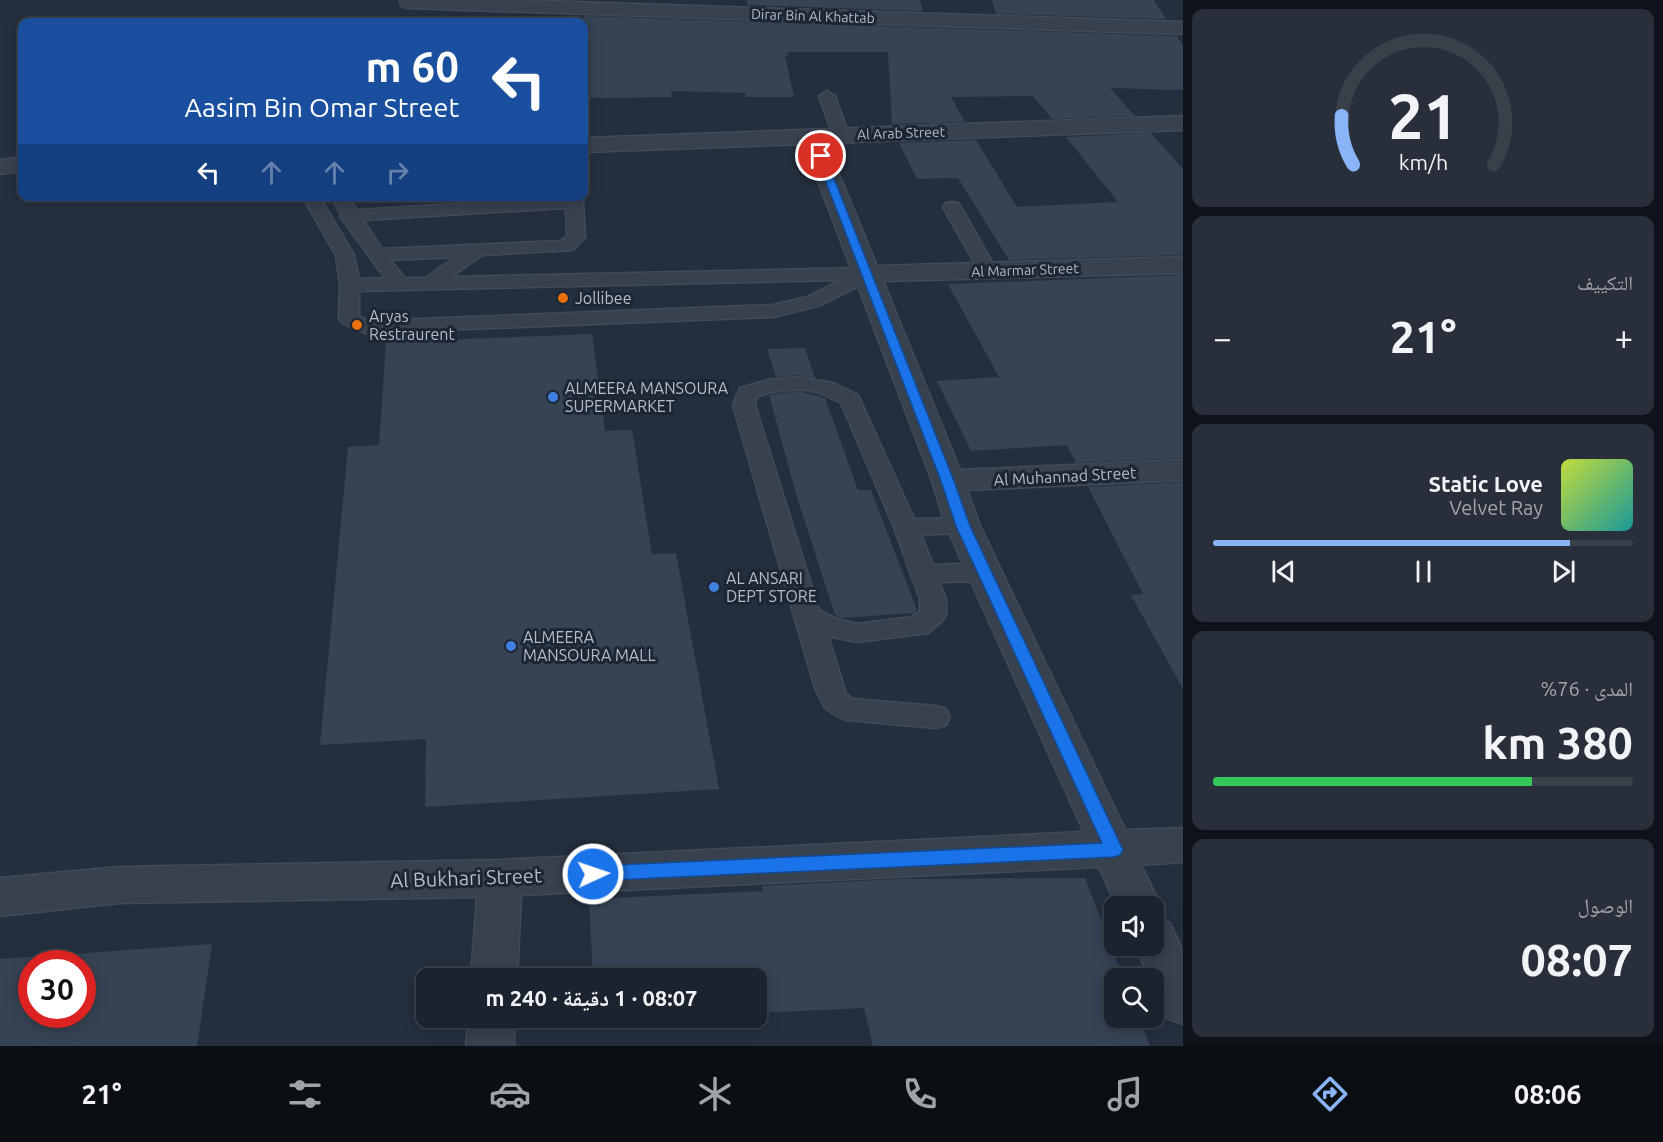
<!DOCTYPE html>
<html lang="ar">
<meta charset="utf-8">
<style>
:root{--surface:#1b232e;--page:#282f3a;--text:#f1f3f6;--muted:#a0a4aa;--line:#39404a;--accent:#8ab4f8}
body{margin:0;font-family:Ubuntu,"Noto Naskh Arabic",sans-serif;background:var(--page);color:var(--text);direction:rtl;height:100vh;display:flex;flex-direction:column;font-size:22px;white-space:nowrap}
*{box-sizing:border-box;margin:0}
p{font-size:20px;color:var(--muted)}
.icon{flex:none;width:33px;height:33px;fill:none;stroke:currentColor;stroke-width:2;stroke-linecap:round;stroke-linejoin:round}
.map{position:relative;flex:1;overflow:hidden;direction:ltr}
.sheet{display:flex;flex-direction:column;gap:9px;padding:9px;background:#0f1319;width:480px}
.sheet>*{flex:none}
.hud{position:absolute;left:18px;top:18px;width:570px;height:183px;border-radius:12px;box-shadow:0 3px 15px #0003,0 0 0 2px var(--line);direction:rtl;background:#1a4fa0;color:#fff;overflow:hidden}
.buttons{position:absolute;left:1104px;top:896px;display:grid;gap:12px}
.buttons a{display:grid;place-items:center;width:60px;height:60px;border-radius:12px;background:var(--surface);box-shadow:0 3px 15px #0003,0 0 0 2px var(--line);font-size:30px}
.speed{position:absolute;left:18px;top:950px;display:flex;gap:12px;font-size:30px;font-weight:700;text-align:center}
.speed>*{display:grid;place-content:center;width:78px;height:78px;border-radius:50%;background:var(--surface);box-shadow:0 3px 15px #0003,0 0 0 2px var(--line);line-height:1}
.speed .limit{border:9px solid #d22;background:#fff;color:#111}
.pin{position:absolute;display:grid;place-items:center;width:51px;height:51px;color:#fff;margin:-26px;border:3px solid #fff;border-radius:50%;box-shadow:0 2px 6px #0007}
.me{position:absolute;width:66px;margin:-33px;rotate:87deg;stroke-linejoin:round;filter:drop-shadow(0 0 4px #0008)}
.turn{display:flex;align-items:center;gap:21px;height:126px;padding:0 30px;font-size:27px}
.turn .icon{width:78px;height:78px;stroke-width:2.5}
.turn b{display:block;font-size:42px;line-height:51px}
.lanes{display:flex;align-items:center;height:57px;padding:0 30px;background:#0003;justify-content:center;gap:30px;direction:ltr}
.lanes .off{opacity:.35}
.big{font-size:45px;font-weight:700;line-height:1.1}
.sheet .card{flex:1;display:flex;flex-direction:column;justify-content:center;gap:9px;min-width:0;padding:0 21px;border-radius:12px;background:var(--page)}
.sheet .dial{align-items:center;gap:0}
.dial svg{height:156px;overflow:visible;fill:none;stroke:var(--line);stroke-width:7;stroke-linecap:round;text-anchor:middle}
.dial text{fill:var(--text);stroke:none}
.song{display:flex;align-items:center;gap:18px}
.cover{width:72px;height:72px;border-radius:9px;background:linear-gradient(135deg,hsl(70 70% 55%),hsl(180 70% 35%))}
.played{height:6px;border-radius:3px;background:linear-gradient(90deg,var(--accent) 85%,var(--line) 85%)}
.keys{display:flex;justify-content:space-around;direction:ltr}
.heat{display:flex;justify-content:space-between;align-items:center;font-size:33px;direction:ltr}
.charge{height:9px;border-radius:4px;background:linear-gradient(90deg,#34c759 76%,var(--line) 0)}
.trip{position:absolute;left:416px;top:968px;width:351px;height:60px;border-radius:12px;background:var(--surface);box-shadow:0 3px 15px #0003,0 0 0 2px var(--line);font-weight:700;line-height:60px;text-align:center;direction:rtl}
.menu{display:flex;height:96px;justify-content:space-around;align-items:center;background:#0b0e12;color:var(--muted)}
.menu .icon{width:42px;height:42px}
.menu .current{color:var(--accent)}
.menu b{font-size:27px;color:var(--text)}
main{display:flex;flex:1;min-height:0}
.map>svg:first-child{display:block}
.building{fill:#364354;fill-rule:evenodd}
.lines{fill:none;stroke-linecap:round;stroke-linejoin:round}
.lane-casing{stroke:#414a57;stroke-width:3}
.street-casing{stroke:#414a57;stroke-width:3}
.lane{fill:#38414e;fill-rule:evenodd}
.street{fill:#38414e;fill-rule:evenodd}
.route{fill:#1a73e8;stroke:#114b97;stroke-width:1.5}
.food-dot{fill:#e8710a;stroke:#1d2633;stroke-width:2}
.shop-dot{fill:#3f7fe0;stroke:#1d2633;stroke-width:2}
.labels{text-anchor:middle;stroke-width:6;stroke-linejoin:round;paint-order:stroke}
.far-street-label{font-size:14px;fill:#b4bcc9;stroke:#1d2633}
.poi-label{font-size:16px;fill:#b4bcc9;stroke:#1d2633;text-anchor:start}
.street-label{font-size:16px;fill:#b4bcc9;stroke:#1d2633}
.near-street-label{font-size:20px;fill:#b4bcc9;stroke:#1d2633}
</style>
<main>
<section class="sheet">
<div class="card dial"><svg viewBox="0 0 100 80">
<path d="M14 69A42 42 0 1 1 86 69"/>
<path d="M14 69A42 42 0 0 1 8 44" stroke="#8ab4f8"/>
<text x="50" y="56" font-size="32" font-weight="700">21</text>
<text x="50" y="72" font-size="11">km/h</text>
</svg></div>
<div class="card"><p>التكييف</p>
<div class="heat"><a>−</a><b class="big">21°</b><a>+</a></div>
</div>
<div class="card">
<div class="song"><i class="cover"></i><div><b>Static Love</b><p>Velvet Ray</p></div></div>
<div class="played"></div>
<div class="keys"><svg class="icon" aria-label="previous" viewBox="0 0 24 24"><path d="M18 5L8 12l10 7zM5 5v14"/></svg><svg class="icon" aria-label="pause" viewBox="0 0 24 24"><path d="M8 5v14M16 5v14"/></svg><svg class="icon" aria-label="next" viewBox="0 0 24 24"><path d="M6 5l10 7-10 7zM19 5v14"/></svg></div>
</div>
<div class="card"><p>المدى · 76%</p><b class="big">380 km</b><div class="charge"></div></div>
<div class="card"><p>الوصول</p><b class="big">08:07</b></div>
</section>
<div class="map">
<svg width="1183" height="1046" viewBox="0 0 1183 1046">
<rect width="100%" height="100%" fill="#242f3e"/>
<g class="building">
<polygon points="747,0 920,0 923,11 747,5"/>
<polygon points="992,0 1154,0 1166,19 996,14"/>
<polygon points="584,16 1177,36 1183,46 1183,90 1110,88 1135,116 1052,119 1033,96 951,97 965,122 892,124 888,52 787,52 788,56 785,56 794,97 746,97 745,93 671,91 672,97 584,98"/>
<polygon points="1151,133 1183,169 1183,255 1009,260 958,178 917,179 899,143 976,140 1017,207 1118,202 1066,137"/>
<polygon points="1183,275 1183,458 1076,463 1067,445 971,451 937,381 999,377 948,284"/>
<polygon points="592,334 605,431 632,430 652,554 676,553 719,789 425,807 426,739 320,745 348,447 379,445 386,342"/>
<polygon points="805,348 815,378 798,375 776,377 767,349"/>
<polygon points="798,391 825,398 858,490 871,490 917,610 914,613 841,618 835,615 796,494 769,395"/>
<polygon points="1183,482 1183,689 1131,595 1143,594 1088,487"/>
<polygon points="1085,878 1123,978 1114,978 1114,1017 1139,1017 1150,1046 873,1046 864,1008 756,1013 756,978 593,978 589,899 763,891 762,886 899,879"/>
<path d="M212,944L197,1046H0V959ZM32,963H82V1014H32Z"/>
</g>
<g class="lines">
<g class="lane-casing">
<g id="lane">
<polygon points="827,91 835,96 849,135 847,138 835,138 833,135 819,96"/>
<path d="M302,196H319L354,255L359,279L385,278L340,216L341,214L331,196H348L357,210L574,197L580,198L583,202L585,237L573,250L482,255L451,277L862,268L875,270L877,274L875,278L821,305L773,317L366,333L342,323L339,319L340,285L336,255ZM566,208L567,236L561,241L382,249L363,220ZM455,257L426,278H405L390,260ZM841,280L807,297L773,305L369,321L359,316V291Z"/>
<polygon points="952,202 958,203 961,207 997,271 995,275 981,275 979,271 943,207 946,203"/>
<path d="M798,377L833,383L858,395L914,519L963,518L972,520L975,526L972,532L921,535L933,565L985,563L994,566L997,572L994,578L985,581L939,582L946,599V615L942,621L928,633L857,642L828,636L846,694L853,699L936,706L946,709L950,717L946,725L936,728L847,720L837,716L825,708L815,688L733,405L740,388L768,380ZM798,389L818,392L841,403L894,527L920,599V611L912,617L857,624L837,619L819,610L755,405L757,397L771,392Z"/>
</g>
</g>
<g class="street-casing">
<g id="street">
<polygon points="400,0 515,0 1183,22 1183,34 408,8 401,6"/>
<polygon points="1183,116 1183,130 826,143 877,266 1183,257 1183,273 883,281 960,470 1183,460 1183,480 967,490 980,526 1125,830 1183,828 1183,862 1141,865 1161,906 1155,918 1170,923 1183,952 1183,1024 1167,1018 1154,988 1154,978 1149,978 1135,945 1154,945 1154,906 1117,906 1099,867 521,895 517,978 471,978 477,897 119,903 0,916 0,878 119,867 500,860 1084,832 946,526 932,481 804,144 584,152 584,138"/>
<polygon points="22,157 22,171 0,174 0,160"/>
<polygon points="469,1017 515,1017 514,1046 466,1046"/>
</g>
</g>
<use href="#lane" class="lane"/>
<use href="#street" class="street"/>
</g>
<polygon class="route" points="821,153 825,156 954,481 970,526 1123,850 1120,855 1114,857 593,881 586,879 584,874 586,869 593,866 1102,843 956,526 941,481 816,156"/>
<g class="food-dot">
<circle cx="563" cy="298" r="6"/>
<circle cx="357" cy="325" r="6"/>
</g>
<g class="shop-dot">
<circle cx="553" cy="397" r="6"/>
<circle cx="714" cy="587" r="6"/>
<circle cx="511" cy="646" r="6"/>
</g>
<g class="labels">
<g class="far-street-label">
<text transform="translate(813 16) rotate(2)" y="5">Dirar Bin Al Khattab</text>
<text transform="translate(901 133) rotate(-2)" y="5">Al Arab Street</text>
<text transform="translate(1025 270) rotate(-2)" y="5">Al Marmar Street</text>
</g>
<g class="poi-label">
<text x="575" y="304">Jollibee</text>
<text x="369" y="322">Aryas<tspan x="369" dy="18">Restraurent</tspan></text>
<text x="565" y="394">ALMEERA MANSOURA<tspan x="565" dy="18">SUPERMARKET</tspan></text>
<text x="726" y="584">AL ANSARI<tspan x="726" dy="18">DEPT STORE</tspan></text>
<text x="523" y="643">ALMEERA<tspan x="523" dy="18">MANSOURA MALL</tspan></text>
</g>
<g class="street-label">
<text transform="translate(1065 476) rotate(-3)" y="6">Al Muhannad Street</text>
</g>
<g class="near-street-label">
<text transform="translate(466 878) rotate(-2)" y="7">Al Bukhari Street</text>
</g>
</g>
</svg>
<div class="buttons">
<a><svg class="icon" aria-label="sound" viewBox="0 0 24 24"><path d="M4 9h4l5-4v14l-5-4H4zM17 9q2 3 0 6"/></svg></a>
<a><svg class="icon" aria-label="search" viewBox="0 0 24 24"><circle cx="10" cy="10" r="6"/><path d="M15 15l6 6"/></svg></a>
</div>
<div class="speed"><div class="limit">30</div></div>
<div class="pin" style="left:821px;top:156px;background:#d93025"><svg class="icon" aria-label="arrive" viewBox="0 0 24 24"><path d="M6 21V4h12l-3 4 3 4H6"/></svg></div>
<svg class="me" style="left:593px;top:874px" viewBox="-20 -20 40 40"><circle r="17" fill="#1a73e8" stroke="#fff" stroke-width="3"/><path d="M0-11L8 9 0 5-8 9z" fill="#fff"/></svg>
<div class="trip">08:07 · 1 دقيقة · 240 m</div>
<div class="hud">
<div class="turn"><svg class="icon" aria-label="left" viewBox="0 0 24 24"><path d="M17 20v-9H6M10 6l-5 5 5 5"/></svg><div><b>60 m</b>Aasim Bin Omar Street</div></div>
<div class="lanes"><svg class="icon" aria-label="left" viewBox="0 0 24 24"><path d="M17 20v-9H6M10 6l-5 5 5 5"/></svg><svg class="icon off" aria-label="ahead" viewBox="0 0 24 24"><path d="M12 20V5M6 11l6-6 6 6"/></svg><svg class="icon off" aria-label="ahead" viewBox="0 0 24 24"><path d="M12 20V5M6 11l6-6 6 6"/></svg><svg class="icon off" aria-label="right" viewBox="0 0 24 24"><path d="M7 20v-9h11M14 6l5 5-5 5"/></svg></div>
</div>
</div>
</main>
<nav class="menu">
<b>08:06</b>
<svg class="icon current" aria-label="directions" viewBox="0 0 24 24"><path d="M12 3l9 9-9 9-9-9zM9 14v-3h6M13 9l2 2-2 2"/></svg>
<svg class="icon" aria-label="music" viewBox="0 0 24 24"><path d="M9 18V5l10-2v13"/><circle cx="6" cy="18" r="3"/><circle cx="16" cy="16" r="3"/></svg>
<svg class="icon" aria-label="phone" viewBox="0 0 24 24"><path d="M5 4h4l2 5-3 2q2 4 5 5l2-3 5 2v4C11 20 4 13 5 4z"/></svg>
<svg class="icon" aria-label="climate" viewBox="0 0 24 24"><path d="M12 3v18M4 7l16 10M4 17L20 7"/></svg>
<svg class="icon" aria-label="car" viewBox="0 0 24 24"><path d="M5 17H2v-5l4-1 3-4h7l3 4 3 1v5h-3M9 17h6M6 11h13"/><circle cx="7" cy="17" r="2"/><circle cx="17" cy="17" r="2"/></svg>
<svg class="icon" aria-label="filters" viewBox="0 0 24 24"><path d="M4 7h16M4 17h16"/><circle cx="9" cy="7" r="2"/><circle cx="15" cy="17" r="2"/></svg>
<b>21°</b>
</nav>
